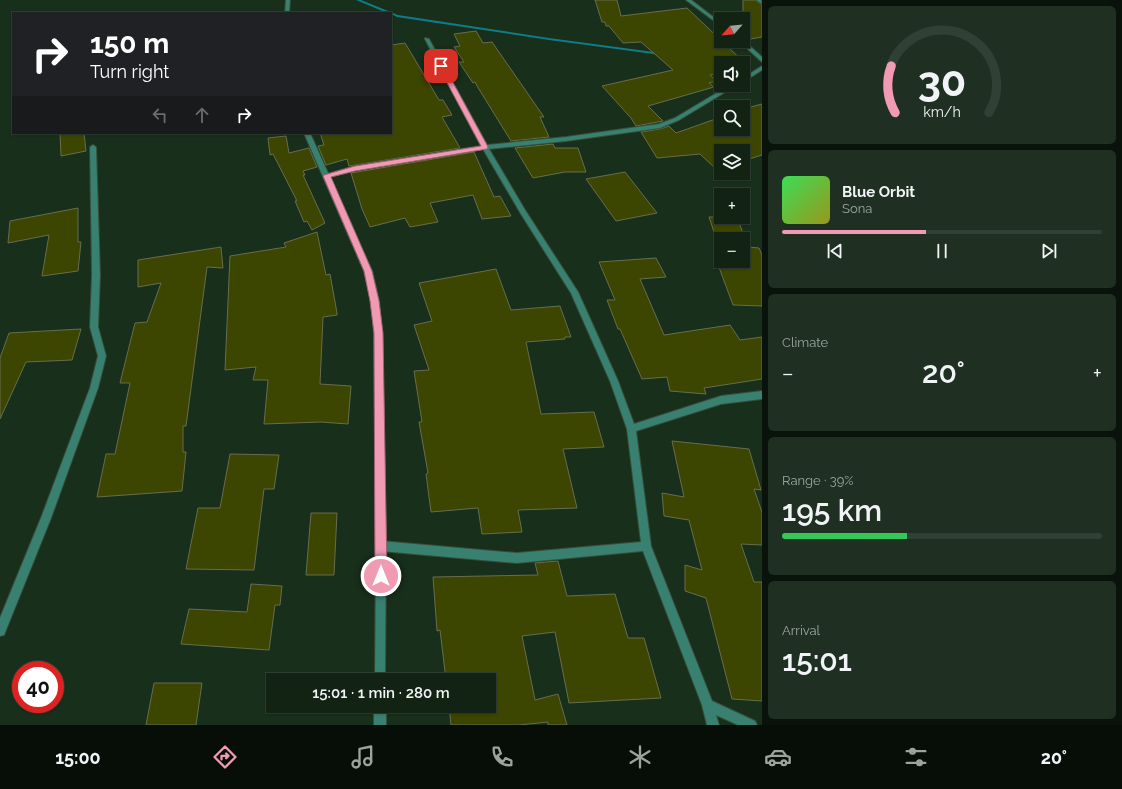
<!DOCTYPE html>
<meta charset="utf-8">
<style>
:root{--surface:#122314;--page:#1f2f22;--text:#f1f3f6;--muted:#9ca4a0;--line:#314034;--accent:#f19ab4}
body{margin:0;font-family:Raleway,sans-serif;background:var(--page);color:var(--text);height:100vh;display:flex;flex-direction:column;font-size:15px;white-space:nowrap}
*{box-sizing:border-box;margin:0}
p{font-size:13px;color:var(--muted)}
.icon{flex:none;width:22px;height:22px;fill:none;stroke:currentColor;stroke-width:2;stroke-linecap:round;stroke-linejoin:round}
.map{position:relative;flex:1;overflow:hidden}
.panel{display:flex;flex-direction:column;gap:6px;padding:6px;background:#0a130b;width:360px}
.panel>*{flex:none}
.hud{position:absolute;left:12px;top:12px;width:380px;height:122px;border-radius:0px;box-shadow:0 1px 3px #0004,0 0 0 1px var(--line);background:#202124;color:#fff;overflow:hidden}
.needle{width:26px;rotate:243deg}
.controls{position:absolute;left:714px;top:12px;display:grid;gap:8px}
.controls a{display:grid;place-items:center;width:36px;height:36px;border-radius:0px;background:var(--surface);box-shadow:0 1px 3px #0004,0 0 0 1px var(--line);font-size:20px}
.speed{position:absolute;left:12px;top:661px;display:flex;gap:8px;font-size:20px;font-weight:700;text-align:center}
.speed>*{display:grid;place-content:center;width:52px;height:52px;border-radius:50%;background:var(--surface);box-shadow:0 1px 3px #0004,0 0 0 1px var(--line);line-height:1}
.speed .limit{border:6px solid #d22;background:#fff;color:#111}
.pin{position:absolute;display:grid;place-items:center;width:34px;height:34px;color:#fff;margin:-17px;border-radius:8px;box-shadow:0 2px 6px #0006}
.me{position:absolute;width:44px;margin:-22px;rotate:0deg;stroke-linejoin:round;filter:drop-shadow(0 0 3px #0008)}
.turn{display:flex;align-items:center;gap:14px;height:84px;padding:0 12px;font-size:18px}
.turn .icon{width:52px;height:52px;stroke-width:2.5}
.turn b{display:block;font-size:28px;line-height:34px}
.lanes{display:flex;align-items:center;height:38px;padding:0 12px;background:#0003;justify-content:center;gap:20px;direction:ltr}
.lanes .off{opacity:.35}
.big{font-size:30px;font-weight:600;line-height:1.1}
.panel .widget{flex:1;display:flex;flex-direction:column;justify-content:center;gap:6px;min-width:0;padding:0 14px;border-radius:6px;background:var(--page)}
.panel .dial{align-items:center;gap:0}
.dial svg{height:104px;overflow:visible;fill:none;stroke:var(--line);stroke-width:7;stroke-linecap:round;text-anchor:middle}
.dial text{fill:var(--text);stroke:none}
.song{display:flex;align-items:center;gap:12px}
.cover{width:48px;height:48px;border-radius:6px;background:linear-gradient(135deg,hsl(130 70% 55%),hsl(60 70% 35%))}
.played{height:4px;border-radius:2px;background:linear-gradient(90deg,var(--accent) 45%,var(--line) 45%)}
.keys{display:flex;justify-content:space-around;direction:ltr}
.heat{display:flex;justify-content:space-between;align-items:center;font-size:22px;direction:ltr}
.charge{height:6px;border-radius:3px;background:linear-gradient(90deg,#34c759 39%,var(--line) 0)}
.trip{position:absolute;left:266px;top:673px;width:230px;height:40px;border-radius:0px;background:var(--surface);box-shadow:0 1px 3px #0004,0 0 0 1px var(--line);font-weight:600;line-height:40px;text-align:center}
.dock{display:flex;height:64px;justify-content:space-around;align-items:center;background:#070e08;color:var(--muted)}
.dock .icon{width:28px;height:28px}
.dock .selected{color:var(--accent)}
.dock b{font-size:18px;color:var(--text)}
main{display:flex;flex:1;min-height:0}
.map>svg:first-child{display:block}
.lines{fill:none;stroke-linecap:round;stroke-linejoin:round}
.stream{fill:#107c86;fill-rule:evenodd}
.building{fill:#3d4600;stroke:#676d4e}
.minor-casing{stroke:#384d3a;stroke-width:2}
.tertiary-casing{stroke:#384d3a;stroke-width:2}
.minor{fill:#38806f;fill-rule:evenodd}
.tertiary{fill:#38806f;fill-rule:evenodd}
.route{fill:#f19ab4;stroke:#9d6475}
</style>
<main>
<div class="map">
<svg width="762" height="725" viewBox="0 0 762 725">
<rect width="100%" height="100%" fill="#182f1b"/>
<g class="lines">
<polygon class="stream" points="356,0 361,0 398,15 549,38 661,53 663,54 661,55 549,40 397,17 391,14 391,13 387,13"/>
</g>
<g class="building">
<polygon points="595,0 617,0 621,16 687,8 747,65 743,66 743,63 721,63 721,72 710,75 717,81 709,83 714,87 648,106 663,121 636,126 631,118 602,86 673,70 641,42 623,43 609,26 606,26 605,22 602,22"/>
<polygon points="743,0 755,0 762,5 762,37 745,40 743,39"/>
<polygon points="476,31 483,43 492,42 544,117 540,117 549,137 511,141 477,86 475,82 473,83 459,62 464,62 454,47 460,46 454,34"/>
<polygon points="405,43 439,100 443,100 452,115 442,117 460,148 349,166 347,159 326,165 318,146 324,145 320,133 391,133 391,45"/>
<polygon points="762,104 762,155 743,161 743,151 721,151 721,168 717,170 700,154 657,158 641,132 660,129 669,126 676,133 721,117 721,129 743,129 743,109"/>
<polygon points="60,133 84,133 86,151 61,156"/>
<polygon points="286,136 289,153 309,148 317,167 303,171 305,175 303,175 325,223 312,230 307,221 304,222 295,201 297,201 273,154 270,155 268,138"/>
<polygon points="553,144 555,148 578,148 586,172 565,172 533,178 515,148"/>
<polygon points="474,152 494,197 500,196 511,216 482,219 473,195 430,203 438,222 410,227 405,218 370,227 362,209 351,173"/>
<polygon points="625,172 643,195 657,213 616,221 586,179"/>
<polygon points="78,208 78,242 81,242 78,271 42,276 49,235 8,243 10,221"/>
<polygon points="709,217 737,217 748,247 759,248 762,255 762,306 733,305 714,254 721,255 721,261 743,261 743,239 721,239 721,253"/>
<polygon points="317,232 326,275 330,274 337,313 337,315 323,317 320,384 351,386 348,424 321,422 264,424 268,380 253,380 256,367 225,370 230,256 286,247 284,243"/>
<polygon points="221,247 223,268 207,267 186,426 183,426 183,452 186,452 182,491 97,497 106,454 115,454 130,383 120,383 135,323 147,322 161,283 138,287 138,260"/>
<polygon points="656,258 666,277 640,279 664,335 730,325 740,340 762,337 762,379 704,388 706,394 670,391 667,377 642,379 620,329 618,329 607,300 615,300 599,262"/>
<polygon points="496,269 511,310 560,306 571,337 565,337 565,339 526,342 541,414 594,412 604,447 563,449 577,508 518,510 522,532 482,534 478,508 431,512 426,474 428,473 419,422 422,422 414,371 429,370 414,325 432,321 419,283"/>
<polygon points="81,329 72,360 26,362 0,419 0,358 9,333"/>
<polygon points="672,441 749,449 761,490 754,489 762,512 762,545 741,544 754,582 762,582 762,701 732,699 706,598 685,591 685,565 702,570 689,520 664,516 662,493 684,497"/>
<polygon points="230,454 279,455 274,489 264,489 254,570 186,569 198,508 220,508"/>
<polygon points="311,513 337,513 334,575 306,575"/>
<polygon points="558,561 567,596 615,594 628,638 644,638 661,698 569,703 555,632 522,636 535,700 558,694 567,725 548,725 548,722 519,725 451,725 449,706 489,706 489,680 446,680 440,630 437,631 433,577 538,575 535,563"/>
<polygon points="251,584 282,586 280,605 275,605 269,650 181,644 189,609 247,612"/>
<polygon points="154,683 202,683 196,725 146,725"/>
</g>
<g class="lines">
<g class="minor-casing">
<g id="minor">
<polygon points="686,0 691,0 721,23 721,26"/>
<polygon points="756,0 761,0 762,4"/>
<polygon points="425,38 429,39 487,145 566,137 659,124 675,118 730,85 737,85 679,120 660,128 566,141 489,149 525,210 578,292 618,381 634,424 721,396 762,391 762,399 721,404 636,431 651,546 712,701 755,721 757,725 738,725 716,715 719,725 707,725 702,705 643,551 517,563 381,551 378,549 376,546 378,543 381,541 517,553 641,542 627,429 610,381 571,293 521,214 483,149 355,170 326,178 323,176 324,175 355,166 481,146 425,39"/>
<polygon points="743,40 762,57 762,62 739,41"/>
<polygon points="762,66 762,70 743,82 743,78"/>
<polygon points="93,145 96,147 100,275 98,327 106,356 98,388 51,518 4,635 0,636 0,618 41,518 90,388 98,356 90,327 92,275 90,147"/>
</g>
</g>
<g class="tertiary-casing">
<g id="tertiary">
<polygon points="286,0 290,0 289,13 285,13"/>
<polygon points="304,133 310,133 372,271 379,301 382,333 386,546 385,680 375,680 376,546 374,333 371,301 364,271"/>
<rect x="374" y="706" width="12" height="19"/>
</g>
</g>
<use href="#minor" class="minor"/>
<use href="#tertiary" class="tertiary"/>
</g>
<polygon class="route" points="441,64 444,66 488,147 487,149 355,171 331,177 372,271 379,301 383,333 387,576 385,580 381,581 377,580 375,576 374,333 370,301 364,271 323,176 324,175 355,166 481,146 438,66"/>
</svg>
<div class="controls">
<a><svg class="needle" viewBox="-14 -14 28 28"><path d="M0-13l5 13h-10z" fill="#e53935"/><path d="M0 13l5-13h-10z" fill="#9ca4a0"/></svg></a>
<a><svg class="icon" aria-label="sound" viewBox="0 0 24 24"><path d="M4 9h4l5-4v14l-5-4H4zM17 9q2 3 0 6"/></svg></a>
<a><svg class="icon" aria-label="search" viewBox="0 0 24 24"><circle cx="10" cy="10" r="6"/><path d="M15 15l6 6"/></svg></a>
<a><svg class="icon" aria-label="layers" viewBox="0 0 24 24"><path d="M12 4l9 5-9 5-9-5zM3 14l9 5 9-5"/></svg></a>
<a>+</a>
<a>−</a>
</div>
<div class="speed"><div class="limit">40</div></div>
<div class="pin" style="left:441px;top:66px;background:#d93025"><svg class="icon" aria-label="arrive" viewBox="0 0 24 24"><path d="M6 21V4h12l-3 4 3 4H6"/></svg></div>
<svg class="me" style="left:381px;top:576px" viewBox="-20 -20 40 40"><circle r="17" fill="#f19ab4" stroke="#fff" stroke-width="3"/><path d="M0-11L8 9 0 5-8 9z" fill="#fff"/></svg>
<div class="trip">15:01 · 1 min · 280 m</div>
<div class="hud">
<div class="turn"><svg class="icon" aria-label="right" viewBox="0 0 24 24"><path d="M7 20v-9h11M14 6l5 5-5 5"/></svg><div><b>150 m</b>Turn right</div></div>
<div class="lanes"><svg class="icon off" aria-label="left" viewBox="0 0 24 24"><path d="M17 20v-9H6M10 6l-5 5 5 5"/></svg><svg class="icon off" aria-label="ahead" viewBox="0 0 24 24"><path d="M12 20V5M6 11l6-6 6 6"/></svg><svg class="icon" aria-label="right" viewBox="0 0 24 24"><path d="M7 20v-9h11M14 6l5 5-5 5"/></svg></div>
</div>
</div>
<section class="panel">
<div class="widget dial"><svg viewBox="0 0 100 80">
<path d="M14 69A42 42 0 1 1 86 69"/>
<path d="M14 69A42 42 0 0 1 11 33" stroke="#f19ab4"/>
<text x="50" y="56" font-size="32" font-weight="700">30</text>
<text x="50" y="72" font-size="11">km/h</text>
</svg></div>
<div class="widget">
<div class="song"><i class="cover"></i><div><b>Blue Orbit</b><p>Sona</p></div></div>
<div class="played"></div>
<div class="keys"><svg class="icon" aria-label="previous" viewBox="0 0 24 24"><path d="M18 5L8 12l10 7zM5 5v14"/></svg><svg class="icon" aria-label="pause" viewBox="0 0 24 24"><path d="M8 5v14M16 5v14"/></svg><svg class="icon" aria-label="next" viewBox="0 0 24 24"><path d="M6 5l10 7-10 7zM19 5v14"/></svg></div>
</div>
<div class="widget"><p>Climate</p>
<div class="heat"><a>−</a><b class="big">20°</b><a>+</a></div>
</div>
<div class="widget"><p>Range · 39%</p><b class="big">195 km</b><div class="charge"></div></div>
<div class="widget"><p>Arrival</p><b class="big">15:01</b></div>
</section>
</main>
<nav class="dock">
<b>15:00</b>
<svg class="icon selected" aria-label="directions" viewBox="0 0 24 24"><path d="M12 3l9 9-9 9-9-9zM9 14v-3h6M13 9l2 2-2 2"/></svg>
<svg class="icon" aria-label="music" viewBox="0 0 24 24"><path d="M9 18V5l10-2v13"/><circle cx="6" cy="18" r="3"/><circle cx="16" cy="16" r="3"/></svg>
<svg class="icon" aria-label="phone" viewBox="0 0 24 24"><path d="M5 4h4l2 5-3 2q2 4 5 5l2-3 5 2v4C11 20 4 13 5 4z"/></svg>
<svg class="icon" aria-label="climate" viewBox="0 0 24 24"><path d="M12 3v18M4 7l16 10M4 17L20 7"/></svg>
<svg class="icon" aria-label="car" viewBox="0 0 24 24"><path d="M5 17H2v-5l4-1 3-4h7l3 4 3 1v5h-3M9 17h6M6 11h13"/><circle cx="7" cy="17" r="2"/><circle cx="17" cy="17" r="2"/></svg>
<svg class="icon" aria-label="filters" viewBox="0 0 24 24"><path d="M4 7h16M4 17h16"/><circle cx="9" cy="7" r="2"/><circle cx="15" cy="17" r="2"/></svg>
<b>20°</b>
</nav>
